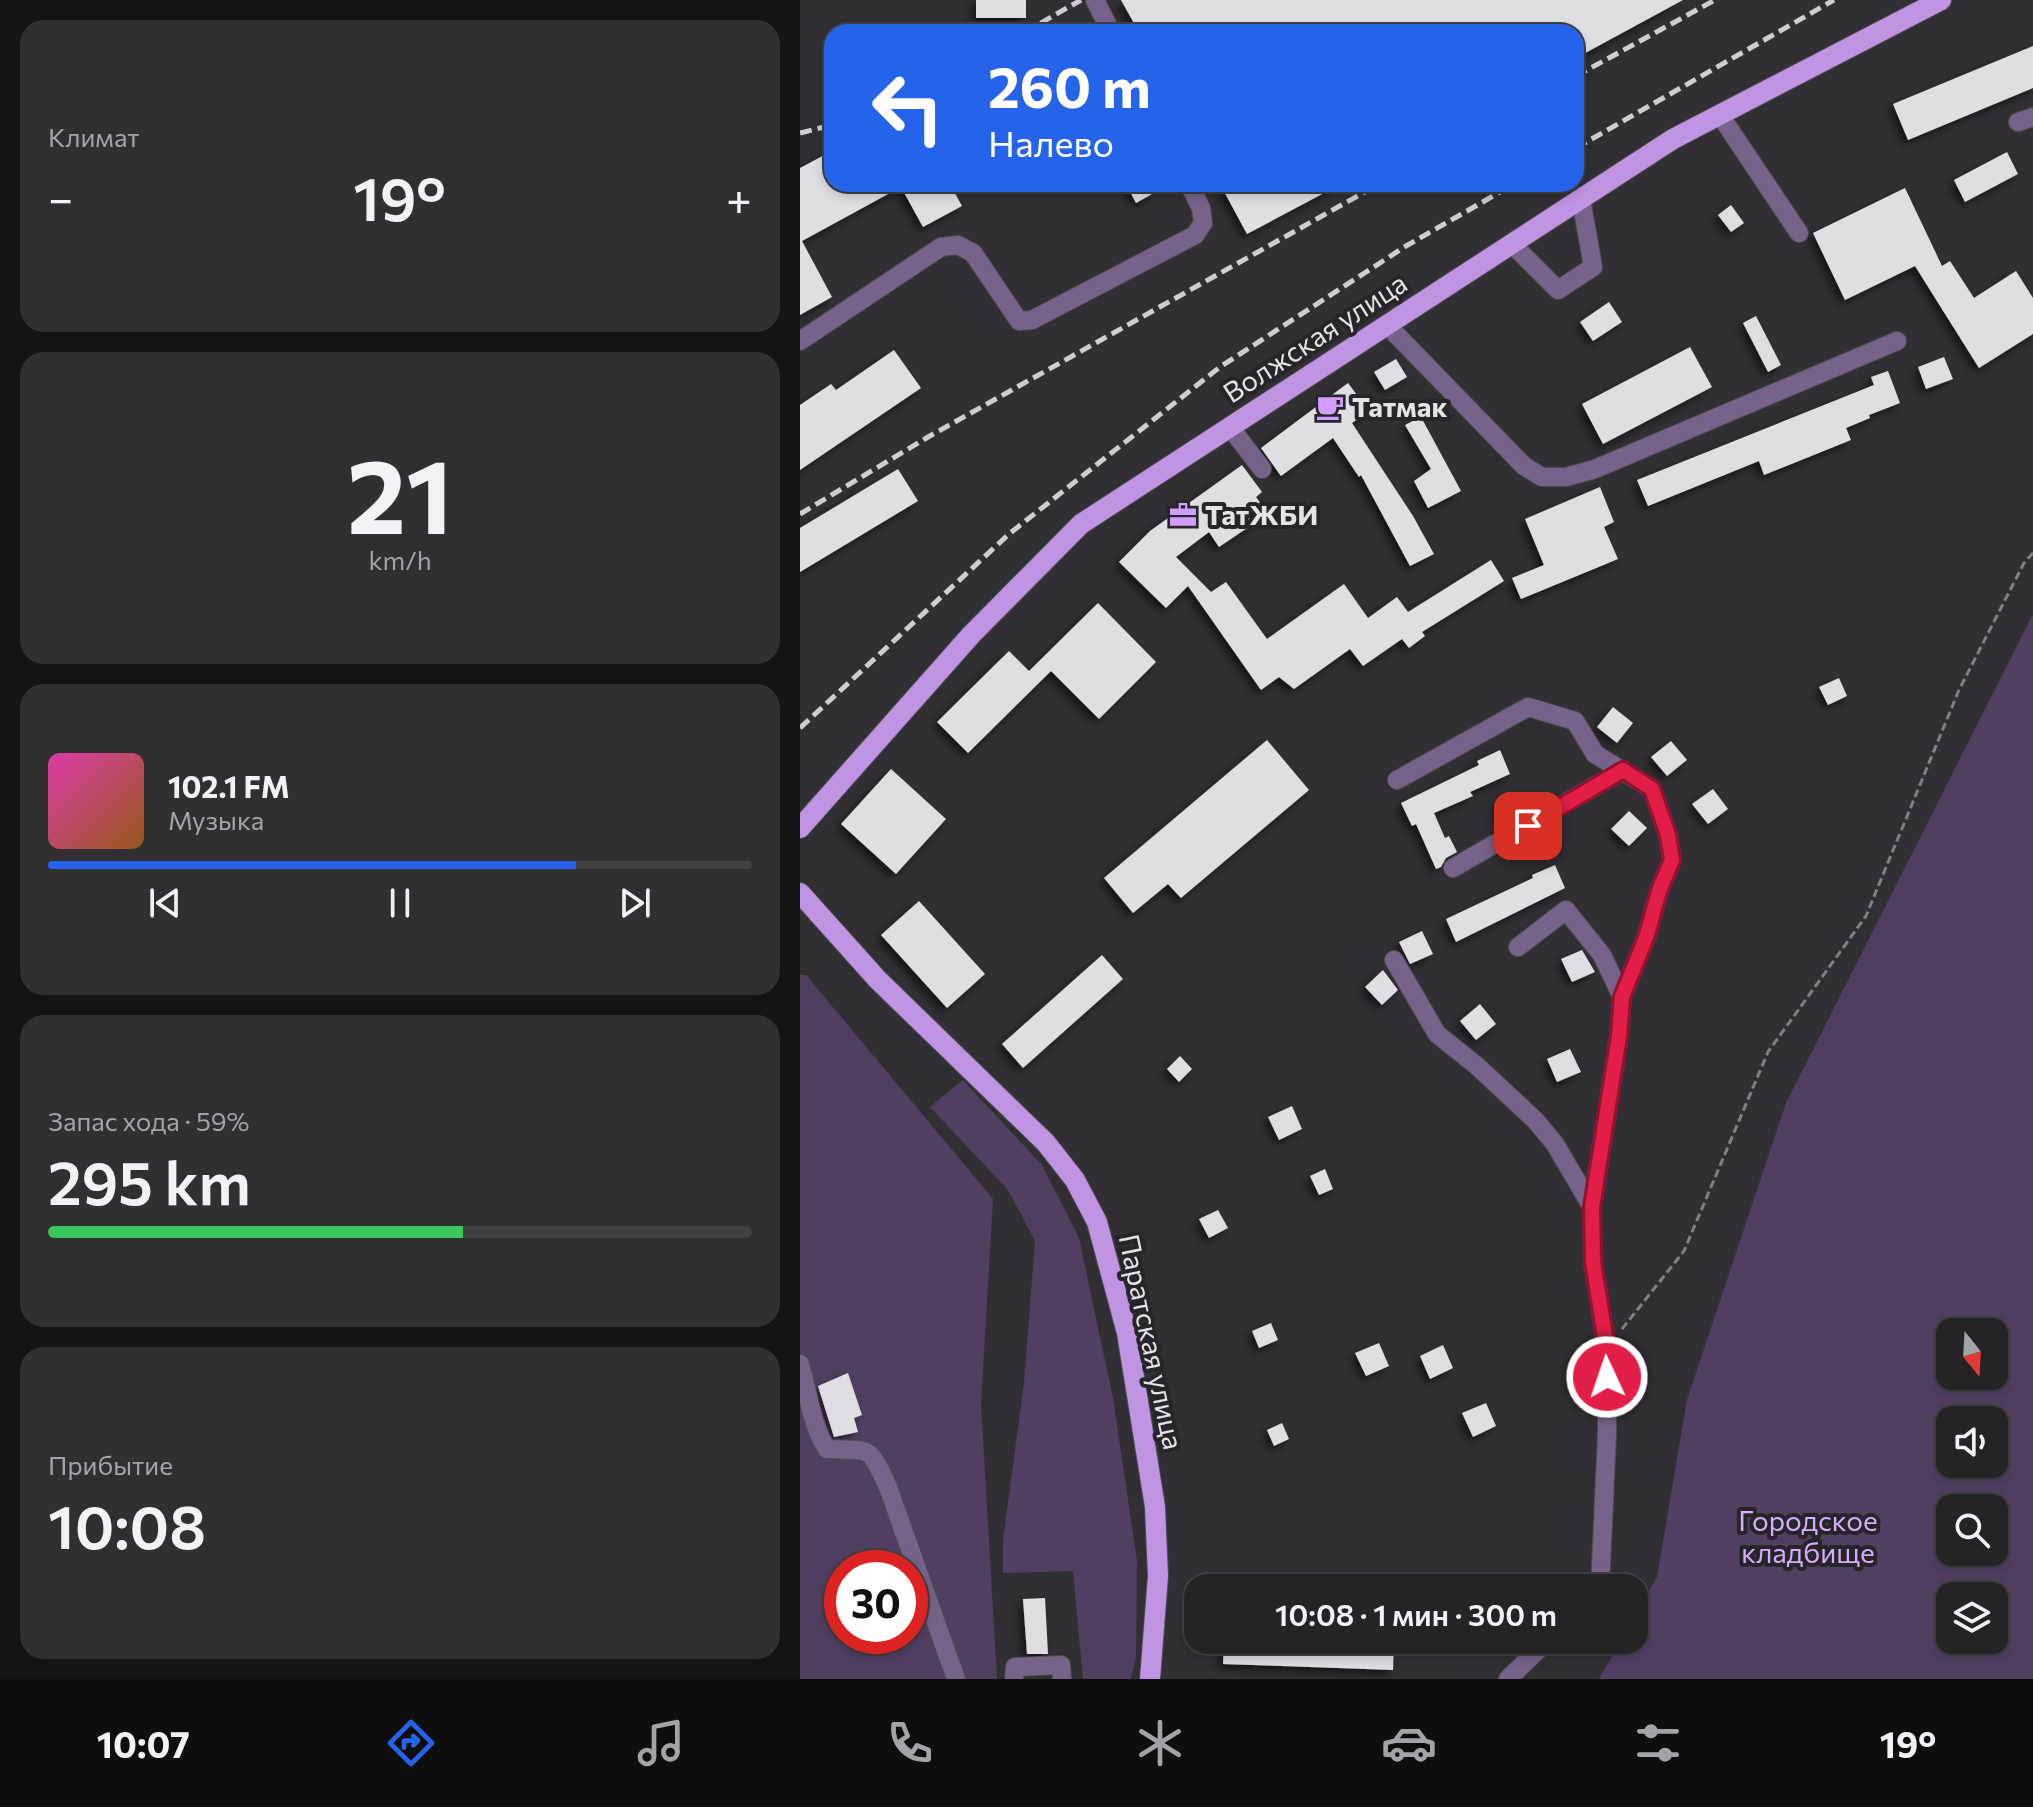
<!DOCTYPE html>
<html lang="ru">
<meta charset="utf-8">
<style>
:root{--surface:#252326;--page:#312f32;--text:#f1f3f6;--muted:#a3a4a7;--line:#424043;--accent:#2563eb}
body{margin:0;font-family:Commissioner,sans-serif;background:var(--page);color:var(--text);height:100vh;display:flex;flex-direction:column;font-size:30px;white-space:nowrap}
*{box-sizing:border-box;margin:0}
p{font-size:26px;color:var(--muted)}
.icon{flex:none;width:44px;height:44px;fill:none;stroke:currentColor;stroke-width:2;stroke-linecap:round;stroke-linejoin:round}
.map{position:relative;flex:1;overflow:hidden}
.side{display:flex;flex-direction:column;gap:20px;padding:20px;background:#141315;width:800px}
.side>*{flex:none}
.guide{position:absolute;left:24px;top:24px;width:760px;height:168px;border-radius:24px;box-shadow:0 4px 12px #0003,0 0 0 2px var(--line);background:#2563eb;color:#fff;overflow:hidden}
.needle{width:52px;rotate:162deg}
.fabs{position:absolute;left:1136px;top:1318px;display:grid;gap:16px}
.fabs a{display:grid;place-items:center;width:72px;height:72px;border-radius:16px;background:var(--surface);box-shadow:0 4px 12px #0003,0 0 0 2px var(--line);font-size:40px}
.speed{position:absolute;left:24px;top:1550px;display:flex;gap:16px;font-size:40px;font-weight:700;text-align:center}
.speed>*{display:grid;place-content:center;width:104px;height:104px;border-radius:50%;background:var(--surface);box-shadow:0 4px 12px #0003,0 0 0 2px var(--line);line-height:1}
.speed .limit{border:12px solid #d22;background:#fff;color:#111}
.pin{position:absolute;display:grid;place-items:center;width:68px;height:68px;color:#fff;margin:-34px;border-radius:16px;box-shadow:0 4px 12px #0006}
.me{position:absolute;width:88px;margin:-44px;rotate:357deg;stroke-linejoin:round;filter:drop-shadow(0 0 6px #0008)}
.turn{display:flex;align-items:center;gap:28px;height:168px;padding:0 32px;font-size:36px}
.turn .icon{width:104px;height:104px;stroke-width:2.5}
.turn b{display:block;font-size:56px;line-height:68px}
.big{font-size:60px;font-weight:600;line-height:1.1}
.side .tile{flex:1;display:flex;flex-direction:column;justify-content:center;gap:12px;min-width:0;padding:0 28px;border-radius:24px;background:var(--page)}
.side .dial{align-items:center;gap:0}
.dial b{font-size:104px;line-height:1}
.song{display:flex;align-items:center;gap:24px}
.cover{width:96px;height:96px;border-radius:12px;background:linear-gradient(135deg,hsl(320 70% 55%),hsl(30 70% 35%))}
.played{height:8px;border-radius:4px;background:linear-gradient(90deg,var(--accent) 75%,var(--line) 75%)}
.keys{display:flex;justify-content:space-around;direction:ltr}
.heat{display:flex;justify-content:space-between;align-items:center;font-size:44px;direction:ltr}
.charge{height:12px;border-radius:6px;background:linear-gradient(90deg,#34c759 59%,var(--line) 0)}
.trip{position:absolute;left:384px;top:1574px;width:464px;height:80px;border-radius:24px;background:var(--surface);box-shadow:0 4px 12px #0003,0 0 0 2px var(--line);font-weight:600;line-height:80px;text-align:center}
.menu{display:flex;height:128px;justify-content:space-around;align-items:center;background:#0f0e0f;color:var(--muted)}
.menu .icon{width:56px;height:56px}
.menu .current{color:var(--accent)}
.menu b{font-size:36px;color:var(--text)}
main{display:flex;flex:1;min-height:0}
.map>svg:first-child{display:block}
.green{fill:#513f61;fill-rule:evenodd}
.building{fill:#e0dde4;filter:url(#shadow)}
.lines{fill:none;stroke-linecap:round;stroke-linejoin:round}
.minor-casing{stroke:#4e4c50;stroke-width:20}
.major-casing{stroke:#4e4c50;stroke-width:22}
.path{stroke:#817f83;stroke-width:3;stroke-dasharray:8 4;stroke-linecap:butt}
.minor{stroke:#776389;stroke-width:18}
.major{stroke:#be94e3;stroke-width:20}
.rail{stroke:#cfcdd1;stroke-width:5;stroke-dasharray:12 6;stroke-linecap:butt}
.route-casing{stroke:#92132f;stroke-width:20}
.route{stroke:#e11d48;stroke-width:14}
.labels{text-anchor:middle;stroke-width:8;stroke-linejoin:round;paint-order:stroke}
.street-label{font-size:28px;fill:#e5e3e7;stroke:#272529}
.poi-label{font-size:28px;font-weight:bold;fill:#e5e3e7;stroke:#272529;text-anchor:start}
.park-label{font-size:28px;fill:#d4aef8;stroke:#272529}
</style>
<main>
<section class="side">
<div class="tile"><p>Климат</p>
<div class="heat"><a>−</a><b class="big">19°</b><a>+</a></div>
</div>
<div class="tile dial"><b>21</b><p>km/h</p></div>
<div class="tile">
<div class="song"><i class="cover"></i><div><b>102.1 FM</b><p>Музыка</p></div></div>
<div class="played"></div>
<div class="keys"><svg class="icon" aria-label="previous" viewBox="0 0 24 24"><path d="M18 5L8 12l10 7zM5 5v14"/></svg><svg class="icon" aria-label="pause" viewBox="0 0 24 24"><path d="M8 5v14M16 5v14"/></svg><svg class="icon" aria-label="next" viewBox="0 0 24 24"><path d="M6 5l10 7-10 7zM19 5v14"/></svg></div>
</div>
<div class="tile"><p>Запас хода · 59%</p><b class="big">295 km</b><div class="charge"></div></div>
<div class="tile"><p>Прибытие</p><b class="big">10:08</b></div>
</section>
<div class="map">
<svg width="1233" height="1679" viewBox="0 0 1233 1679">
<defs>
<filter id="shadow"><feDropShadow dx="-4.5" dy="4.5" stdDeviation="4" flood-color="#0009"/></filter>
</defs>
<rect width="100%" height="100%" fill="#312f33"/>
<g class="green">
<path d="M1233,614V1679H799L821,1640H834V1618L857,1577L887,1400L986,1103ZM1150,1332H1194V1376H1150ZM1150,1420H1194V1464H1150ZM1150,1508H1194V1552H1150ZM1150,1596H1194V1640H1150Z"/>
<path d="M0,975H6L193,1199L181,1404L197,1679H0ZM42,1568H110V1636H42Z"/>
<polygon points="163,1080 242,1165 279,1238 313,1398 337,1561 336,1657 331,1679 283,1679 273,1571 203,1573 203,1540 224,1383 235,1241 208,1190 130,1107"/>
</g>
<g class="building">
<rect x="176" y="0" width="50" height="18"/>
<polygon points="321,0 883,0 776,58 776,32 339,32"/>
<polygon points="1233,46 1233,88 1108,140 1093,104"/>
<polygon points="32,151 32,184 150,184 162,206 123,227 101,187 2,241 32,297 0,315 0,168"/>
<polygon points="1207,152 1218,174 1165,202 1154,180"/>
<polygon points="326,184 350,184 354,193 336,203"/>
<polygon points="420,184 541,184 447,234"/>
<polygon points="1105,188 1142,266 1150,261 1174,298 1216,271 1233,298 1233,334 1179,368 1115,266 1045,300 1013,233"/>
<polygon points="931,205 944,223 931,232 918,215"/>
<polygon points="809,302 822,322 793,341 780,322"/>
<polygon points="956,316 981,365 968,372 943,323"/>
<polygon points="890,347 912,387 803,444 782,404"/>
<polygon points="94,350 121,388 0,470 0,405 31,384 36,390"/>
<polygon points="1144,357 1153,379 1126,389 1118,367"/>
<polygon points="596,359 607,377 585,390 574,372"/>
<polygon points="1088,371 1100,403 1069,415 1070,418 1046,428 1051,440 964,475 959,461 848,506 837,480 1074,385 1071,377"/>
<polygon points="548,383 569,411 552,423 613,516 634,554 610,566 561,475 559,477 533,438 481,476 461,448"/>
<polygon points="621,417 661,491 628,508 614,481 631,469 605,425"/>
<polygon points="442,465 462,492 456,497 468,514 419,547 409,532 376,557 411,592 426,582 467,639 544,584 568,618 597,597 608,612 691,560 704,581 622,632 625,636 609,648 602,639 563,666 550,649 494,689 479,677 461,690 388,586 366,608 319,562 350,531"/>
<polygon points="98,469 118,501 0,572 0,528"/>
<polygon points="800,487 814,522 804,527 818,559 721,599 712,578 744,565 725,519"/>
<polygon points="298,603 356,662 299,719 251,671 168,753 137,722 209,651 229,671"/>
<polygon points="1039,678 1047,696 1028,705 1019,687"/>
<polygon points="813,707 833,723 817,743 797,727"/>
<polygon points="467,740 509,790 381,898 368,884 333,913 304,878"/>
<polygon points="871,741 887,760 867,776 851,757"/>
<polygon points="700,750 710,774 670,792 673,796 634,813 645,838 649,836 657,852 646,858 641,867 636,869 616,824 612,826 601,803 679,765 677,761"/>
<polygon points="91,769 146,819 96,874 41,824"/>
<polygon points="913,789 928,809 908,824 892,804"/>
<polygon points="723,796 729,810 707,823 699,806"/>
<polygon points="829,811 847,828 829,846 811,829"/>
<polygon points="755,865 765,888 656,942 646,919 733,878 732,875"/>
<polygon points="119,901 185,974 147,1008 81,935"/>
<polygon points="622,931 633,954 610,964 599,942"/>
<polygon points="782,950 795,972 772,982 761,959"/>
<polygon points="302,955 323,979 223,1068 202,1044"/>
<polygon points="583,970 598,990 582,1005 565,987"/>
<polygon points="680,1004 696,1024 676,1040 660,1021"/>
<polygon points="770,1049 781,1072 757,1082 747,1059"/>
<polygon points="380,1056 392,1069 379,1082 367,1069"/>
<polygon points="492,1106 502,1129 479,1140 468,1117"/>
<polygon points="525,1169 533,1189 519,1195 510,1176"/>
<polygon points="418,1210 428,1228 409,1238 399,1219"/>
<polygon points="471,1323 478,1340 459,1348 452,1331"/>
<polygon points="579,1343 589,1366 566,1376 555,1353"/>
<polygon points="643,1345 653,1368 630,1379 620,1356"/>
<polygon points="48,1373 62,1415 54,1418 58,1432 34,1437 18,1386"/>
<polygon points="686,1403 696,1426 673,1437 662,1413"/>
<polygon points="482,1423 489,1439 474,1446 467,1430"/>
<polygon points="245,1598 248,1654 227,1654 223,1599"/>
<polygon points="424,1640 594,1645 593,1670 423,1664"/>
</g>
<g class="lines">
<g class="minor-casing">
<g id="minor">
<polyline points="295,0 311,32"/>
<polyline points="920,115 999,233"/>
<polyline points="1218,122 1233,117"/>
<polyline points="712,244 758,290 793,267 781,199"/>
<polyline points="587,325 724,466 742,477 766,477 795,469 1097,341"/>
<polyline points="0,341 141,247 158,245 173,253 219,321 232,320 395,235 403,223 401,208 389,184"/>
<polyline points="430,427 462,469"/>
<polyline points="597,780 728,707 775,721 795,754 852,789 868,835 872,860 859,891 847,935 822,997 819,1036 792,1207 793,1262 807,1349 807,1434 800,1588"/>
<polyline points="653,868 823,770"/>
<polyline points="718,947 766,910 802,955 822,997"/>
<polyline points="594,960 637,1034 677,1066 736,1121 755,1144 792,1207"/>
<path d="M0,1364C8,1391 11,1425 27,1449C72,1451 68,1444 88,1487L156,1679"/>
<polyline points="214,1679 215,1667 261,1665 262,1679"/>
<polyline points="708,1679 748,1640"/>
</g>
</g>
<g class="major-casing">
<g id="major">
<polyline points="0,828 171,635 281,524 873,139 1141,0"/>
<polyline points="0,893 78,980 246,1143 275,1180 297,1222 327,1333 355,1507 358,1576 350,1679"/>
</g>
</g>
<polyline class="path" points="822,1329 884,1251 968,1052 1066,916 1159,690 1224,563 1233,553"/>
<use href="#minor" class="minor"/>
<use href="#major" class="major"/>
<g class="rail">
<polyline points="225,32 281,0"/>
<polyline points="776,76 915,0"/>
<polyline points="0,133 32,125"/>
<polyline points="776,148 1034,0"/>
<polyline points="0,514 128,437 579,184"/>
<polyline points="0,728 209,534 420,367 606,246 714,184"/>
</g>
</g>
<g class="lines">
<g class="route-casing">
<polyline id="route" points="728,826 823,770 852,789 868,835 872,860 859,891 847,935 822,997 819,1036 792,1207 793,1262 807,1349 807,1377"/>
</g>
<use href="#route" class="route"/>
</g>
<defs>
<g id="cafe-bare" transform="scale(2.16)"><path d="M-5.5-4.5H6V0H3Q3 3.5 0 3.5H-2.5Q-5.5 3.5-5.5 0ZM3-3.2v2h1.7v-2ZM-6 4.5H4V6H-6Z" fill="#d19dfe" stroke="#272529" stroke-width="2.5" paint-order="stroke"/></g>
<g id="office-bare" transform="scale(2.16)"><path d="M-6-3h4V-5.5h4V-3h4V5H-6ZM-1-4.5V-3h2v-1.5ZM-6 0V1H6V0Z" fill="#d19dfe" stroke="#272529" stroke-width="2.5" paint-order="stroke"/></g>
</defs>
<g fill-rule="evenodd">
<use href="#cafe-bare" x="530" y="407"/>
<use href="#office-bare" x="383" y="515"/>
</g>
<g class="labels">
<g class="street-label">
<text transform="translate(515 338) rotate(-33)" y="10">Волжская улица</text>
<text transform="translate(351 1342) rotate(78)" y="10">Паратская улица</text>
</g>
<g class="poi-label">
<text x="552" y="417">Татмак</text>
<text x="405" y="525">ТатЖБИ</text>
</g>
<g class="park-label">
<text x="1008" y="1531">Городское<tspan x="1008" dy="32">кладбище</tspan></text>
</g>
</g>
</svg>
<div class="fabs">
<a><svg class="needle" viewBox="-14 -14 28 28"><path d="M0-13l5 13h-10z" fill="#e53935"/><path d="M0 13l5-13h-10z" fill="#a3a4a7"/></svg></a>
<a><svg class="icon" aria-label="sound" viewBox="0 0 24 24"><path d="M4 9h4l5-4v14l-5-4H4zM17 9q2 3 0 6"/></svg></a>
<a><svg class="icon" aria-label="search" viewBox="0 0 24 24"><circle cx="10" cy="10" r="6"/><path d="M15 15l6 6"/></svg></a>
<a><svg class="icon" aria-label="layers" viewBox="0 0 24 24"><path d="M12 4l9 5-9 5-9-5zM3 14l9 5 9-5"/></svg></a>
</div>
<div class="speed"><div class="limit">30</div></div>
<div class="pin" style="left:728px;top:826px;background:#d93025"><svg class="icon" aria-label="arrive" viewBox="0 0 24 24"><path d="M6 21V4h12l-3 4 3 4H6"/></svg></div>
<svg class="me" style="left:807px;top:1377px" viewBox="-20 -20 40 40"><circle r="17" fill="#e11d48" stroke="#fff" stroke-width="3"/><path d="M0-11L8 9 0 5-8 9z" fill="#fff"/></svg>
<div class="trip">10:08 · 1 мин · 300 m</div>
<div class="guide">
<div class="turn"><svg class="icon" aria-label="left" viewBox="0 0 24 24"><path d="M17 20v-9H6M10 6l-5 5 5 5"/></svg><div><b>260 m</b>Налево</div></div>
</div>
</div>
</main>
<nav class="menu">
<b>10:07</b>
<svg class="icon current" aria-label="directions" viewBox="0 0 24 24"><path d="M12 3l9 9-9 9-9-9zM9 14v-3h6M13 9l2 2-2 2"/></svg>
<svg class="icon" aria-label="music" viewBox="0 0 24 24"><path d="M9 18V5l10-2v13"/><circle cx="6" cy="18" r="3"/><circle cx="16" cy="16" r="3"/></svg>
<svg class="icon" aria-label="phone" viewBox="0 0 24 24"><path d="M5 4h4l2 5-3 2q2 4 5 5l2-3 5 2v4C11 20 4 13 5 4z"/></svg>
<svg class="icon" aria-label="climate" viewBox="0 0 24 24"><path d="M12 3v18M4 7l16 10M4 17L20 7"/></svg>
<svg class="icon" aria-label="car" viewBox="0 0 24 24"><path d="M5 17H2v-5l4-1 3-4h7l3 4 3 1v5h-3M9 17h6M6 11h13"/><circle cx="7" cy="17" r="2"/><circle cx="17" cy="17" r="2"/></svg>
<svg class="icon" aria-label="filters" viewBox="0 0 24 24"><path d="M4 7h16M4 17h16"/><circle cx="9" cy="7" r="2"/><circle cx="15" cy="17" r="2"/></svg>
<b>19°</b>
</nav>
